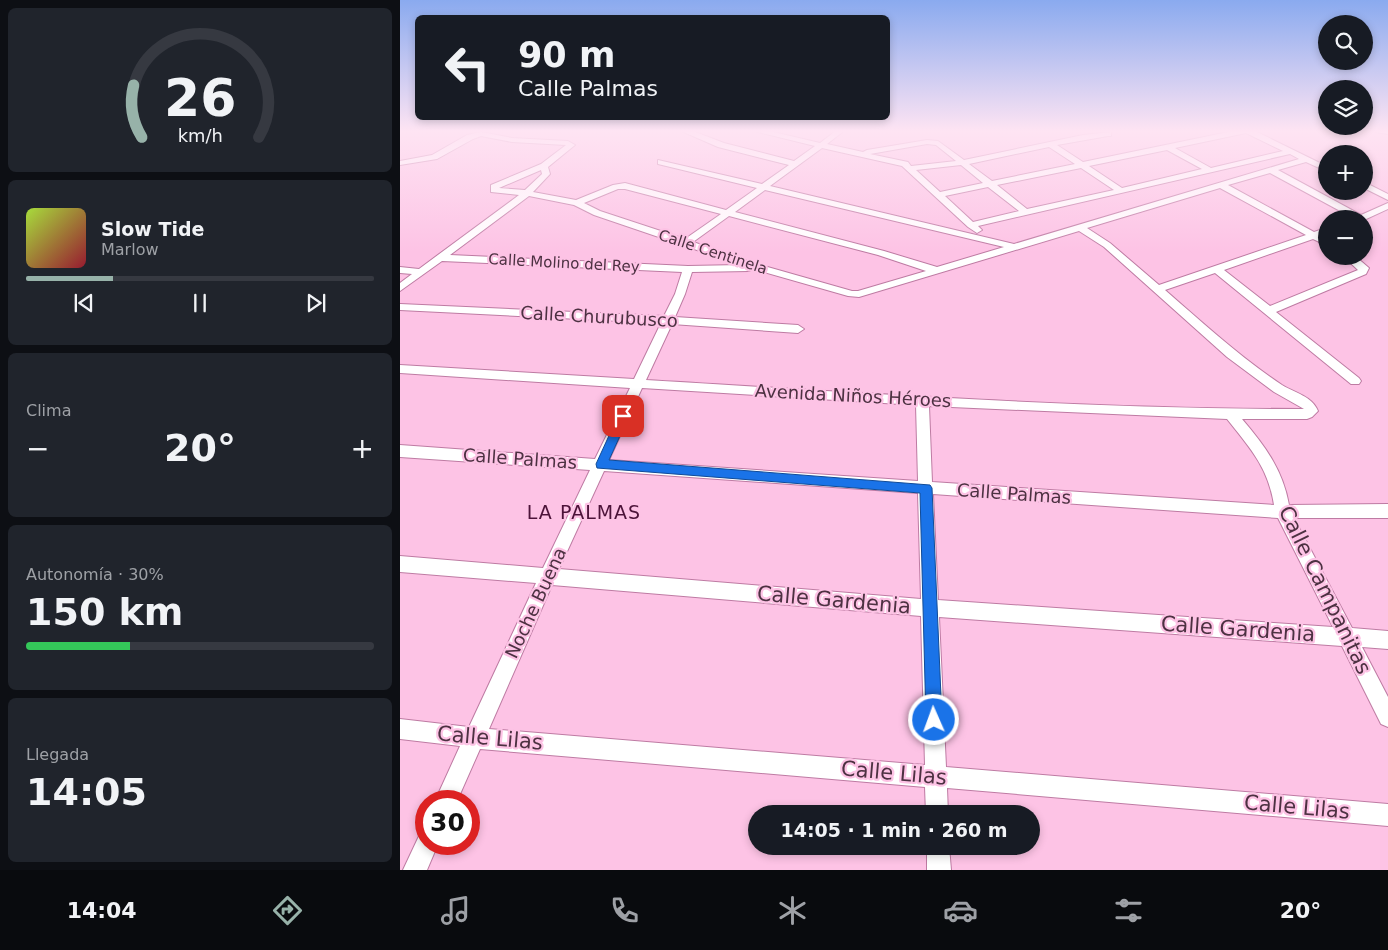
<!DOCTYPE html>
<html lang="es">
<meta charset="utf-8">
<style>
:root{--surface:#171b24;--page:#20242c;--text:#f1f3f6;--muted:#9ea1a6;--line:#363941;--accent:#97b2a9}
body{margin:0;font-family:"DejaVu Sans",sans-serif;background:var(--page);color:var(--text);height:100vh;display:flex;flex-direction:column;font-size:19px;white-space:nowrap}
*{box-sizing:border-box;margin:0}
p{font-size:16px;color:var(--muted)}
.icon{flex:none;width:28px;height:28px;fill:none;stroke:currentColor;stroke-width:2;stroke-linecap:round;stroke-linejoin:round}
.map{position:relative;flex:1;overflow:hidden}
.details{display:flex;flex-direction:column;gap:8px;padding:8px;background:#0d0f14;width:400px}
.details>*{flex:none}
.guide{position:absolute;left:15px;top:15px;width:475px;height:105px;border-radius:8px;box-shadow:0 2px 8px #0003;background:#171b24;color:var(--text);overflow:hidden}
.fabs{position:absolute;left:918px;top:15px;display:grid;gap:10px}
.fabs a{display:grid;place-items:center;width:55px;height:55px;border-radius:50%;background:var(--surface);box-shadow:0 2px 8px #0003;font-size:25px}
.speed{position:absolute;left:15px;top:790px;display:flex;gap:10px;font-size:25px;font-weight:700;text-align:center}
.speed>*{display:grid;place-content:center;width:65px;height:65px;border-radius:50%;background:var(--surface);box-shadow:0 2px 8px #0003;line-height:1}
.speed .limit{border:8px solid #d22;background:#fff;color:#111}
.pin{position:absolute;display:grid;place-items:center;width:42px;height:42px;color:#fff;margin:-21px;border-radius:10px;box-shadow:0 2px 8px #0006}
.me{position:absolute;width:55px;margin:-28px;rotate:358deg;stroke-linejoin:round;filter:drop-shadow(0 0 4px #0008)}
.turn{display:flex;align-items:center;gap:18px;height:105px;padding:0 20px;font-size:22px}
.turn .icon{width:65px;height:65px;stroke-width:2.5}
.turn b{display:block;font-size:35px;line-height:42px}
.big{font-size:38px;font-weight:700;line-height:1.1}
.details .tile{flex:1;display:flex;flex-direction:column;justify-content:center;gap:8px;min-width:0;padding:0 18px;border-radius:8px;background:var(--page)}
.details .dial{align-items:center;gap:0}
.dial svg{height:130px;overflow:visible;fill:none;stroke:var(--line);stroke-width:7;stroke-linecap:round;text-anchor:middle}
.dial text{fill:var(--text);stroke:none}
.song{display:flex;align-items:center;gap:15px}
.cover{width:60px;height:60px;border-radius:8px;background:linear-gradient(135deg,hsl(80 70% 55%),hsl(350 70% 35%))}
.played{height:5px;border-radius:2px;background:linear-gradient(90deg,var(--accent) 25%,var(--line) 25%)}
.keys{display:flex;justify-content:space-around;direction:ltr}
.heat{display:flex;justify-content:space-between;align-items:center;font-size:28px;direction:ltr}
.charge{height:8px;border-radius:4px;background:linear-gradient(90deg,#34c759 30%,var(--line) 0)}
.trip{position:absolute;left:348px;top:805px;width:292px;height:50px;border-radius:25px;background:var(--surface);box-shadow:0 2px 8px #0003;font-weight:700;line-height:50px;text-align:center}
.menu{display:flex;height:80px;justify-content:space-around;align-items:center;background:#090b0e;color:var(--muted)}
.menu .icon{width:35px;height:35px}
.menu .current{color:var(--accent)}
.menu b{font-size:22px;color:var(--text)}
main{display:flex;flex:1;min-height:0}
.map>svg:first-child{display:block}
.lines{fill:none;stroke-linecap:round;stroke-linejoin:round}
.street-casing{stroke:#be7ba3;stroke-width:2}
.street{fill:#fff;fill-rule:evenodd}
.route{fill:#1a73e8;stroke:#114b97}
.labels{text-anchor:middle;stroke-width:4.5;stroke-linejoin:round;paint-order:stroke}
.far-street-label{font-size:15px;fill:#4d3142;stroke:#fdc3e5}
.street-label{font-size:18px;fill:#4d3142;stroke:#fdc3e5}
.neighbourhood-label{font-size:19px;letter-spacing:1px;fill:#4c1339;stroke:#fdc3e5}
.near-street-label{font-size:21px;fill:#4d3142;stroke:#fdc3e5}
</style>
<main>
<section class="details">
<div class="tile dial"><svg viewBox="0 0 100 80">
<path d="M14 69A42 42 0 1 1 86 69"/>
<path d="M14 69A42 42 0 0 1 9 37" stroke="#97b2a9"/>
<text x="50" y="56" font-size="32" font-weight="700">26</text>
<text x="50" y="72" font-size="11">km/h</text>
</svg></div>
<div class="tile">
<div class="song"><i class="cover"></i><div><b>Slow Tide</b><p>Marlow</p></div></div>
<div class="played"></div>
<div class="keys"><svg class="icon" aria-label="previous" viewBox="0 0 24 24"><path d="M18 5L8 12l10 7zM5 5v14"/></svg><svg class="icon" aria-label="pause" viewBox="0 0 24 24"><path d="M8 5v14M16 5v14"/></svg><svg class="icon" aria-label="next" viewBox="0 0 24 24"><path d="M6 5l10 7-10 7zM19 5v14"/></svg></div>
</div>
<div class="tile"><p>Clima</p>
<div class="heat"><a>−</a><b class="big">20°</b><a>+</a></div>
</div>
<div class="tile"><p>Autonomía · 30%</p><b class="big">150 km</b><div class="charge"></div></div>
<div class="tile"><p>Llegada</p><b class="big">14:05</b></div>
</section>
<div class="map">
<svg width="988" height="870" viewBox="0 0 988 870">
<rect width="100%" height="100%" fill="#fdc3e5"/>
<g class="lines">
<g class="street-casing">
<g id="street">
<path d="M279,130H290L324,143L394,161L415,146L350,130H365L420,143L437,130H445L427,144L463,152L467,150L527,140L538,141L564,160L683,135L711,132V136H708L657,145L683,162L838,130H853L926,166V171L906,162L878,170L961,215L988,203V209L964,220L955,219L870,173L828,185L914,232L926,228V234L922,236L926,238V245L913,239L824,270L870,306L958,270L943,256H955L969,268L966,274L876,312L959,378L961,381L959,384H951L815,273L765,290C803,323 840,357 882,385C895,393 912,396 918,411L912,417L907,419H842C865,446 883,470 889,505L988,504V518H894L952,628L988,631V649L962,647L988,697V727L981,724L942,646L539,617L546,767L988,804V826L547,788L548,814H526L525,787L80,749L57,801H35L60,746L0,739V719L69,727L136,583L0,572V556L143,568L190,470L0,457V445L195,459L230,388L0,373V365L234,379L261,323L0,310V304L264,316L275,294L282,272L42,261L0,291V283L12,274L0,273V267L19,269L119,195L91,192V185L141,164L166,145L112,142L81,136L73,139L37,159L0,165V161L32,155L67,135L81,132L112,138L168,141L175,145L148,167L150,174L133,192L176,200L213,185L225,183L326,210L357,188L258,164V160L362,184L389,165L318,147ZM846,133L883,151L811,168L775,148ZM527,144L536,145L556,161L511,166L508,162L470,154ZM649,147L675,164L592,181L569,164ZM422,148L502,166L568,227L577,233L582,230L578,226L890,154L899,159L614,244L370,186ZM767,150L802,169L722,188L689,166ZM561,165L583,183L540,192L516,170ZM681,168L714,190L627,209L597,185ZM141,170L142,174L125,190L99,188ZM588,187L619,211L573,222L545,196ZM820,188L906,235L759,285L710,243L687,228ZM218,189H225L321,214L285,239L200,211L184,203ZM365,190L604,247L537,267L484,251L335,212ZM129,196L174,205L194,215L341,265L288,266L50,255ZM329,216L478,255L526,271L458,291H452L364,266L293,242ZM679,231L704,247L827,357L874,392L904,409C684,409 465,393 246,380L272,324L398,333L404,329L398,325L275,317L285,294L292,272L349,271L353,269L448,296L459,297ZM242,388L516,405L518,481L209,460ZM529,406L827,419C850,448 868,467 874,505L532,482ZM204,471L518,493L521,599L159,569ZM533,494L878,518L933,627L538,600ZM152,585L521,616L525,765L89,729Z"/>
<polygon points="976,130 988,130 988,134 976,132"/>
<polygon points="964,182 988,194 988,200 964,188"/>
<polygon points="26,833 26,844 38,844 27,870 3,870 19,836"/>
<polygon points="527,846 549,846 551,870 527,870"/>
</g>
</g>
<use href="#street" class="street"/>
</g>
<linearGradient id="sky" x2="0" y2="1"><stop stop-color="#8aaaef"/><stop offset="0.52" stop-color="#fee4f3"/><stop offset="1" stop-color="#fee4f3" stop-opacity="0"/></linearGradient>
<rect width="988" height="252" fill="url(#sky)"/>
<polygon class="route" points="223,412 229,416 209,460 530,485 532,488 542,720 540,726 534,728 528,726 526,720 520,493 197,468 196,464 218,416"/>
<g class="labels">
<g class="far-street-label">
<text transform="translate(313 252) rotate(18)" y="5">Calle Centinela</text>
<text transform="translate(164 263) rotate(3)" y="5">Calle Molino del Rey</text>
</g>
<g class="street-label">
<text transform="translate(199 317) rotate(3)" y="6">Calle Churubusco</text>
<text transform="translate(453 396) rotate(3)" y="6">Avenida Niños Héroes</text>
<text transform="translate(120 459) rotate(4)" y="6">Calle Palmas</text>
<text transform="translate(614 494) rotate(4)" y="6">Calle Palmas</text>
<text transform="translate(136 603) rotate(-65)" y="6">Noche Buena</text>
</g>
<g class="neighbourhood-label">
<text x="184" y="519">LA PALMAS</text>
</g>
<g class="near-street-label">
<text transform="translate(925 590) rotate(64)" y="7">Calle Campanitas</text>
<text transform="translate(434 600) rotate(5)" y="7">Calle Gardenia</text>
<text transform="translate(838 629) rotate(4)" y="7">Calle Gardenia</text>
<text transform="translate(90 738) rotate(5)" y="7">Calle Lilas</text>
<text transform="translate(494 773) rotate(5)" y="7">Calle Lilas</text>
<text transform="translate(897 807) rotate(5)" y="7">Calle Lilas</text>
</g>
</g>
</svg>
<div class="fabs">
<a><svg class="icon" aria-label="search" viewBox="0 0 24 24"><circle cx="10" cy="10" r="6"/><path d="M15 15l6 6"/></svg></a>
<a><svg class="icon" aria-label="layers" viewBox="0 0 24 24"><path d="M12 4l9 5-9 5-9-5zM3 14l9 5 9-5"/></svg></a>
<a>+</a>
<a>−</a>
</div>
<div class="speed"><div class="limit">30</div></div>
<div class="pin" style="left:223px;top:416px;background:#d93025"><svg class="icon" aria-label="arrive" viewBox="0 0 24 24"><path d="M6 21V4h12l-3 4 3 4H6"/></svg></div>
<svg class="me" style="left:534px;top:720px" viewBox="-20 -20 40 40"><circle r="17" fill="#1a73e8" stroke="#fff" stroke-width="3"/><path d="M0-11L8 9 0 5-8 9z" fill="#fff"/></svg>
<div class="trip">14:05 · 1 min · 260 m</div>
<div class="guide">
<div class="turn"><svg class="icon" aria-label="left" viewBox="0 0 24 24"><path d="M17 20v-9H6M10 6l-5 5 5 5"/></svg><div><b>90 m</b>Calle Palmas</div></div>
</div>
</div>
</main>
<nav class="menu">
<b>14:04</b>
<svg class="icon current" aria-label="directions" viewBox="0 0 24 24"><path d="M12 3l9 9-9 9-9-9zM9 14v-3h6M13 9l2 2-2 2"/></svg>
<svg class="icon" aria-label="music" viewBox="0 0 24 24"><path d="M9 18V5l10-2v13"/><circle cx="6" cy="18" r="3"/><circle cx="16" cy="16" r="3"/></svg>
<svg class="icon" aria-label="phone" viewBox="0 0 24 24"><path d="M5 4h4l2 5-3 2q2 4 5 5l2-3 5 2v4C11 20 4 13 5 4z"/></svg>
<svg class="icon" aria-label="climate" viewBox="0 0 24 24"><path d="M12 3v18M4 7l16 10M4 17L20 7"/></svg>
<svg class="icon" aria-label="car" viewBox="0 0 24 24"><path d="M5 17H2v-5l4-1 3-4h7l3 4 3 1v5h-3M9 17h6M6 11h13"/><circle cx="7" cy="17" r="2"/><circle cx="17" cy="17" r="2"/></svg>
<svg class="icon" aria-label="filters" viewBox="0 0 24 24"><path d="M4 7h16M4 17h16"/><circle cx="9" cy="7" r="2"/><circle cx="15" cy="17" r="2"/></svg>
<b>20°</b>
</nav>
